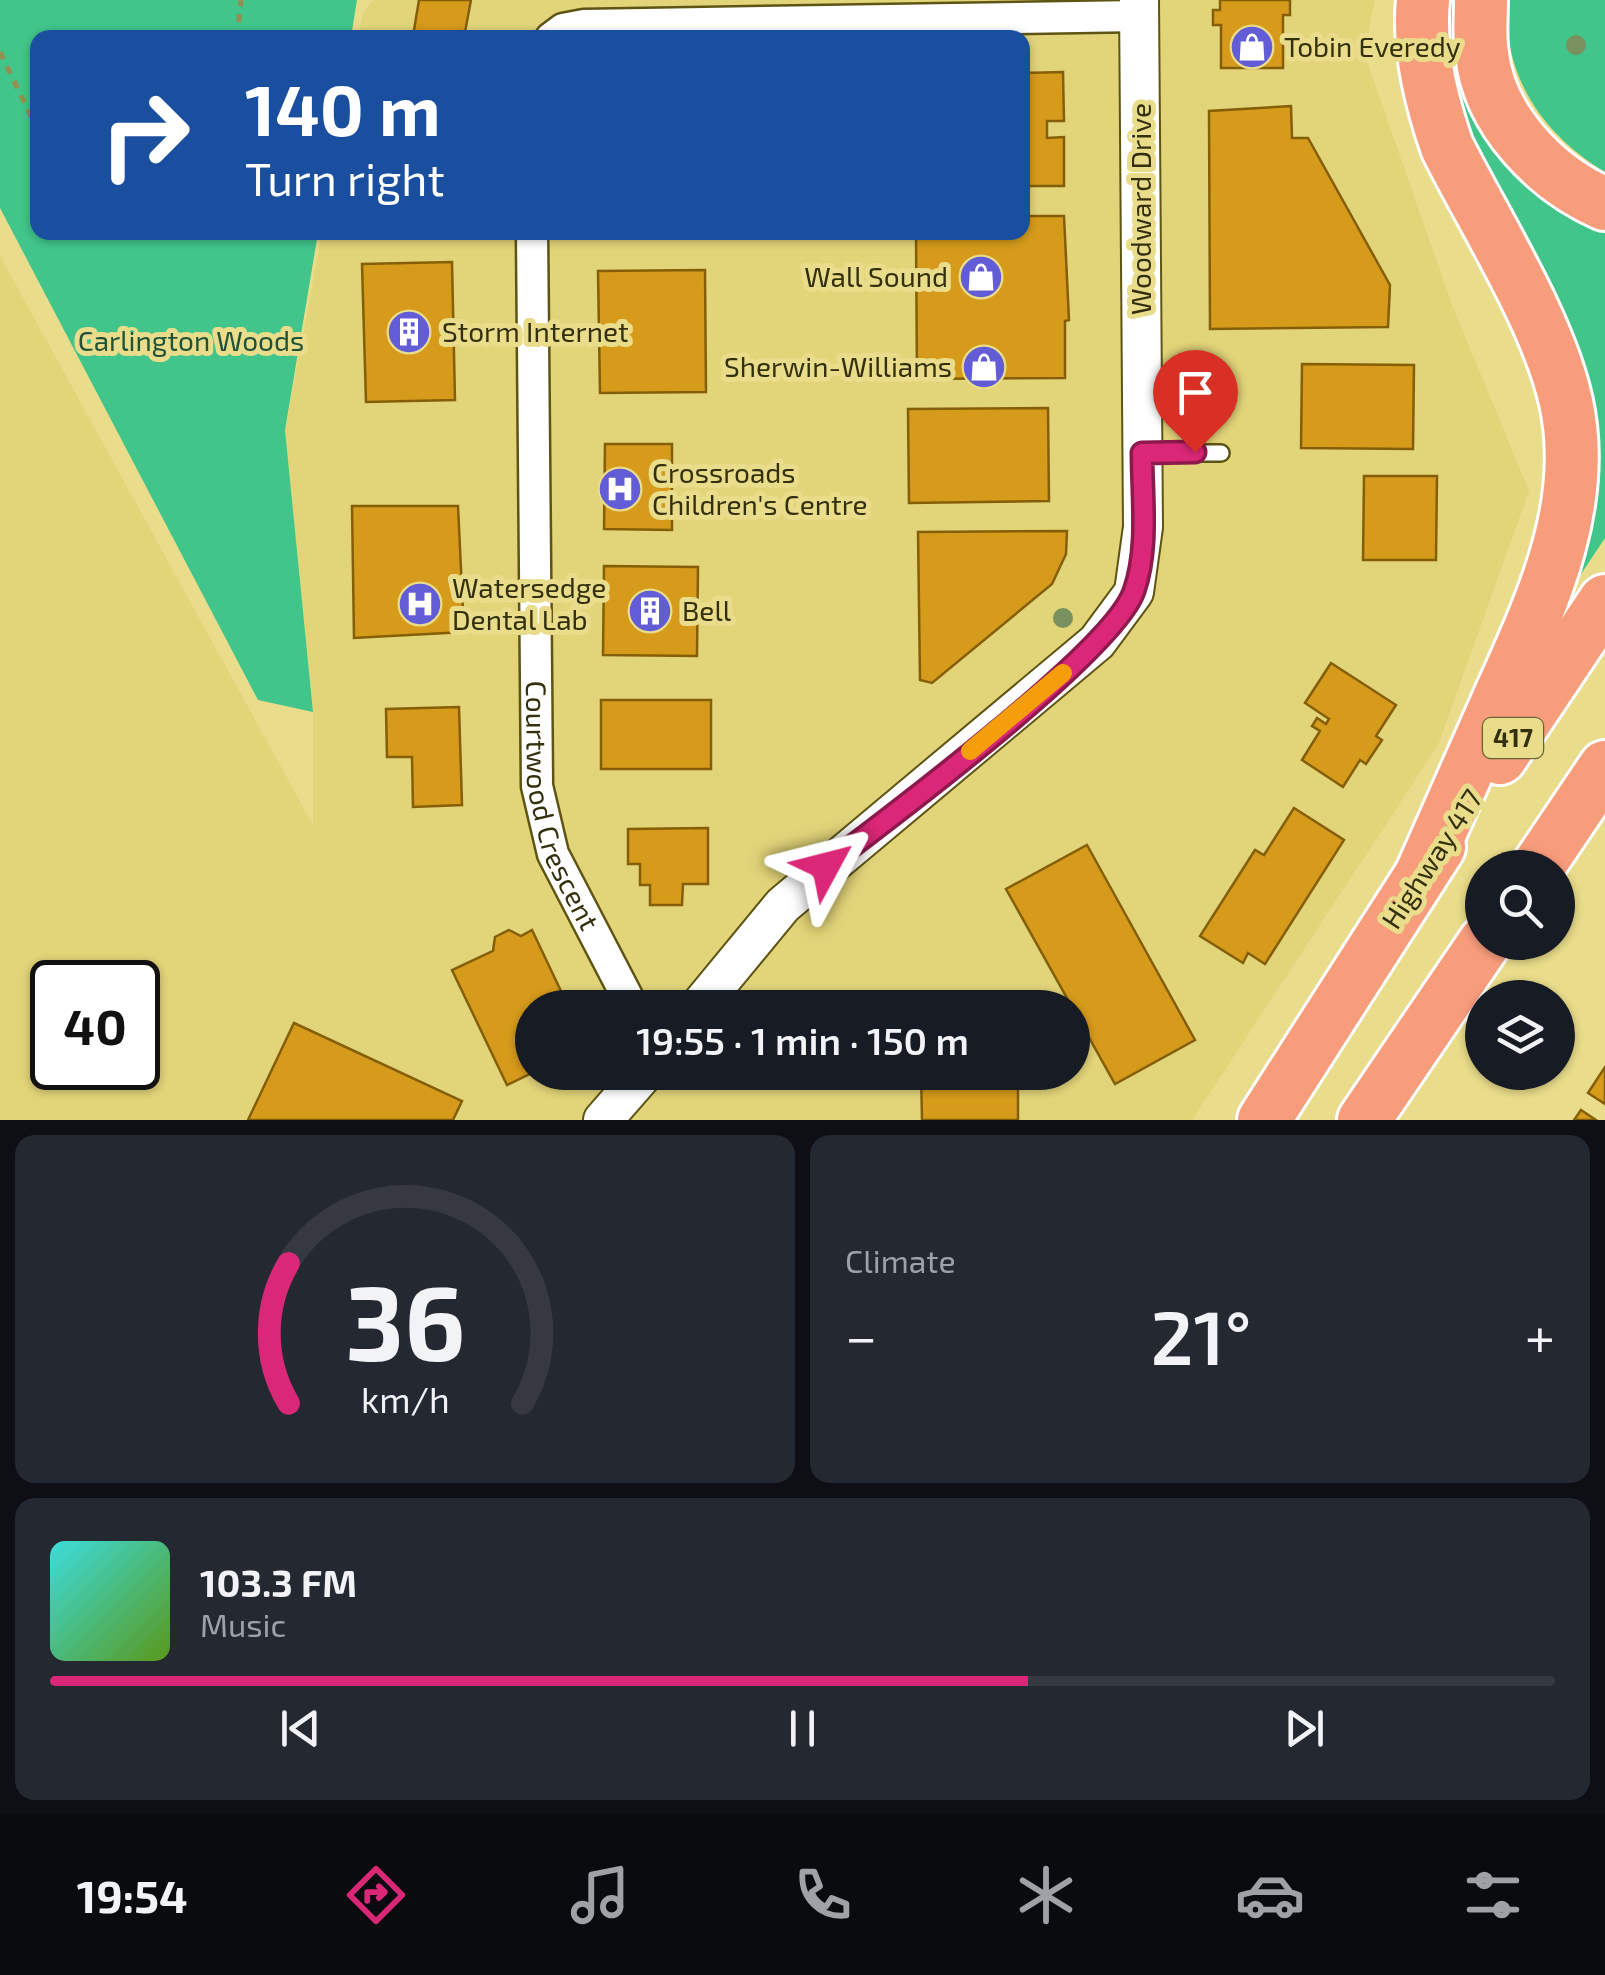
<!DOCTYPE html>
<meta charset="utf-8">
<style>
:root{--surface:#171b24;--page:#242831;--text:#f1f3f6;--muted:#9ea1a6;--line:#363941;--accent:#db2777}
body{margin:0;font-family:"Exo 2",sans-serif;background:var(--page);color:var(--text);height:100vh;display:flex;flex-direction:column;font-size:38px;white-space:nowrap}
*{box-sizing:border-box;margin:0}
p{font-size:32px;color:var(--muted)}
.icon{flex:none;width:55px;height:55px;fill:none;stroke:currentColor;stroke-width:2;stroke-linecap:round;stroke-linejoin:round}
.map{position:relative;height:1120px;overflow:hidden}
.side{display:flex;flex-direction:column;gap:15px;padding:15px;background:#0d0f14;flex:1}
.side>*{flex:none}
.banner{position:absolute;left:30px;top:30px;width:1000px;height:210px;border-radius:20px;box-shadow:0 2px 8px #0004;background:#1a4fa0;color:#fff;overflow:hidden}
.buttons{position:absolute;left:1465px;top:850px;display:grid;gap:20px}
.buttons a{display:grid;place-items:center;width:110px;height:110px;border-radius:50%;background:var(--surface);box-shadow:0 2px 8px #0004;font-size:50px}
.speed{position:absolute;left:30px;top:960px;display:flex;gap:20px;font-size:50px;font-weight:700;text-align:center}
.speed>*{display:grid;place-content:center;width:130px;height:130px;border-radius:50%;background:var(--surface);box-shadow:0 2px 8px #0004;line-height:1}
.speed .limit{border:5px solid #111;border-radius:15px;background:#fff;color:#111}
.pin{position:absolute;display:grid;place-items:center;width:85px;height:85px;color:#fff;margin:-102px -42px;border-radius:50% 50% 50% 0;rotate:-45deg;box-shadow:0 0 10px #0007}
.pin .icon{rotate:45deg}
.me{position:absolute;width:110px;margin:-55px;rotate:52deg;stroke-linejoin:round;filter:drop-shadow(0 0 8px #0008)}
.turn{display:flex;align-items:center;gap:35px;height:210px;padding:0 50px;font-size:45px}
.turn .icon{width:130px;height:130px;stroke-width:2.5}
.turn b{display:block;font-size:70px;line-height:85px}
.big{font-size:75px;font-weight:600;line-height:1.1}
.side .card{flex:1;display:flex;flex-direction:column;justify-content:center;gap:15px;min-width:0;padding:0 35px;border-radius:20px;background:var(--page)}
.side .dial{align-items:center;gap:0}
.dial svg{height:260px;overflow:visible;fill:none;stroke:var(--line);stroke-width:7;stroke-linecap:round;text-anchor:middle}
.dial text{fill:var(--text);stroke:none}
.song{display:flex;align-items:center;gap:30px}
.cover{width:120px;height:120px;border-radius:15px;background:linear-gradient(135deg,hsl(180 70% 55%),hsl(90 70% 35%))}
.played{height:10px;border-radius:5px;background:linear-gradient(90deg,var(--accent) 65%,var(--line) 65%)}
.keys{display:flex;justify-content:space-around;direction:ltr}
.heat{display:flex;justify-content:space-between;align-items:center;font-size:55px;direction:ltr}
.side .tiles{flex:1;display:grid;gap:15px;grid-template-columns:1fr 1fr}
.card:last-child{grid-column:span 2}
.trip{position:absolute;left:515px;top:990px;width:575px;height:100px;border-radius:50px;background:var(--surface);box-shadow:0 2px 8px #0004;font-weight:600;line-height:100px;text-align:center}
.menu{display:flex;height:160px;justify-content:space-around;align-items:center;background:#090b0e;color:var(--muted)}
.menu .icon{width:70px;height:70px}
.menu .on{color:var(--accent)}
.menu b{font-size:45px;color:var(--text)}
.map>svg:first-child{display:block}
.built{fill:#e2d479;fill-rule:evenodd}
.green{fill:#41c58b}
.building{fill:#d69b1b;stroke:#855f07;stroke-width:2.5}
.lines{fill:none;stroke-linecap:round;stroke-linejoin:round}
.service-casing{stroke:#5e5514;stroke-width:20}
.minor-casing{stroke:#5e5514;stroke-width:35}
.tertiary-casing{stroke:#5e5514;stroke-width:42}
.motorway-casing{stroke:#fff;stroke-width:58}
.path{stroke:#968d50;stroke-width:5;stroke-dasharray:8 8;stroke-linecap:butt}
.service{stroke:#fff;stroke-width:15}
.minor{stroke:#fff;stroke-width:30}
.tertiary{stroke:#fff;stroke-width:38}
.motorway{stroke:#f89d7c;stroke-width:52}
.tree{fill:#79915e}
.route-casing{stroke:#8e194d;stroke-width:25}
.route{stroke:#db2777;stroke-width:18}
.slow{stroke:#f59e0b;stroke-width:18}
.labels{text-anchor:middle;stroke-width:10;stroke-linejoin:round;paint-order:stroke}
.shield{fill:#e9dc8a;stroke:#6a6332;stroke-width:2.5}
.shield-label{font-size:25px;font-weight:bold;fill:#342f0c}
.poi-label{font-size:28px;fill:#342f0c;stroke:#e9dc8a;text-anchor:start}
.street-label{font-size:28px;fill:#342f0c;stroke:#e9dc8a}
.park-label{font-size:28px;fill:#1e533a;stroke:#e9dc8a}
</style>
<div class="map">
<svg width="1605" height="1120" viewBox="0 0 1605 1120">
<rect width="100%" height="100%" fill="#e9dc8a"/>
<path class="built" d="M373,0H1375L1364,53L1452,305L1529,491L1438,745L1192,1120H0V256L313,825V712L285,430L322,233L1022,232V38L358,37L363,13ZM52,982H138V1068H52ZM532,1008H1072V1072H532Z"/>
<g class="green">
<polygon points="0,0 357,0 351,37 38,38 38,232 318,233 285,430 313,712 258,700 0,208"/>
<polygon points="1439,0 1466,0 1465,12 1605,222 1605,538 1573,586 1592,480 1454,129"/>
<path d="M1507,0H1605V172C1542,134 1502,75 1507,0Z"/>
</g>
<g class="building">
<polygon points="419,0 471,0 465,32 461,31 460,38 390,38 391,33 413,36"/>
<polygon points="1220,0 1290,0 1290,15 1283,15 1283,68 1221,68 1221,25 1213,25 1213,10 1220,10"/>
<polygon points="1063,72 1064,121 1047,121 1047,138 1064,137 1064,186 1022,186 1022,73"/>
<polygon points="1291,106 1292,138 1308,138 1390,285 1388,327 1210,329 1209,111"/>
<polygon points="1022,216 1064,216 1069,320 1065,321 1065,378 917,379 916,233 902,232 1022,232"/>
<polygon points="452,262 455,400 366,402 362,264"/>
<polygon points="705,270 706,392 600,393 598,271"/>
<polygon points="1302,364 1414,365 1413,449 1301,448"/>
<polygon points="1048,408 1049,501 909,503 908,409"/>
<polygon points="605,444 672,444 672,530 604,529"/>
<polygon points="1364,476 1437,476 1436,560 1363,560"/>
<polygon points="352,506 458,506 464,632 354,638"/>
<polygon points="1067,531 1066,554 1052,584 932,683 920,680 918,532"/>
<polygon points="604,566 698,567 697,656 603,655"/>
<polygon points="1331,663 1396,705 1376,736 1382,740 1366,764 1360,760 1343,787 1302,760 1320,731 1312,726 1317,718 1326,724 1329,719 1305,703"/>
<rect x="601" y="700" width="110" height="69"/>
<polygon points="459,707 462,805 413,807 412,757 387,757 386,709"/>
<polygon points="1294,808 1344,840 1265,964 1248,953 1243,963 1200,936 1255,850 1264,855"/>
<polygon points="708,828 708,884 683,884 682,905 650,905 650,885 640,885 640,864 628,864 628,829"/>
<polygon points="1087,845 1195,1040 1115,1084 1006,889"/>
<polygon points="509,930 521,936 532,930 569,1008 532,1008 534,1072 507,1085 452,970 493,951 495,937"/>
<polygon points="294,1023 462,1101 453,1120 248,1120"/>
<polygon points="1605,1067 1605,1104 1588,1093"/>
<polygon points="921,1072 1018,1072 1018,1120 922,1120"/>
<polygon points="1581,1110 1596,1120 1574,1120"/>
</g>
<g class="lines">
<g class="service-casing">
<polyline id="service" points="1142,453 1221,453"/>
</g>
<g class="minor-casing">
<g id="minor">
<polyline points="551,38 563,29 584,25 1139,16"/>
<path id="s1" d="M532,232L537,786L553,854L633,1008"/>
</g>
</g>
<g class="tertiary-casing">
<g id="tertiary">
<polyline points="698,1008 783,905 1097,642 1134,592 1143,527 1139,0"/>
<polyline points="603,1120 645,1072"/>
</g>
</g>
<g class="motorway-casing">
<g id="motorway">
<path d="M1481,0C1481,18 1479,37 1482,54C1489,121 1547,179 1605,204"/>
<polyline points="1500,758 1605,601"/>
<polyline points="1537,868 1605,767"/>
<path d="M1421,875C1447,817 1472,759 1498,701C1540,607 1589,507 1566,402C1548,320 1485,223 1447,147C1431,101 1418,49 1423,0"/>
<polyline points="1264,1120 1439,847"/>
<polyline points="1364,1120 1485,942"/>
</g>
</g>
<g class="path">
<polyline points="237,38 241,0"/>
<polyline points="0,52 38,131"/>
</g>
<use href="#service" class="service"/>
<use href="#minor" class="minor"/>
<use href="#tertiary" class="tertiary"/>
<use href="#motorway" class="motorway"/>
</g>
<g class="tree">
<circle cx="1576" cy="45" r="10"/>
<circle cx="1063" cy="618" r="10"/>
</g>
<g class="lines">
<g class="route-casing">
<path id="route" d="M826,866C887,820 1114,650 1134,591C1149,549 1142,496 1142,453L1195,452"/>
</g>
<use href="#route" class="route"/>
<polyline class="slow" points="970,751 1063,673"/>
</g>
<defs>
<g id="shop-disc" transform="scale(2.25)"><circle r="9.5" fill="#625dd6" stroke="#e9dc8a"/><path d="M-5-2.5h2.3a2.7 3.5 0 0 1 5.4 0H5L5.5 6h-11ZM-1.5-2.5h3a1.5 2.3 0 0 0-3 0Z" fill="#fff"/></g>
<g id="building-disc" transform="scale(2.25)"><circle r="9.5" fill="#625dd6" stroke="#e9dc8a"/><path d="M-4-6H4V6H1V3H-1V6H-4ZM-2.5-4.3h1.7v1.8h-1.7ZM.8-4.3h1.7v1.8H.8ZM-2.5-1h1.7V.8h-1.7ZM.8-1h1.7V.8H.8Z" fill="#fff"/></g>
<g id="hospital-disc" transform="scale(2.25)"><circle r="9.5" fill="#625dd6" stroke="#e9dc8a"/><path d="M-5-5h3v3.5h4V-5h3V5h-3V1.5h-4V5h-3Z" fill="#fff"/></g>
</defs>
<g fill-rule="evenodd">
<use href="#shop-disc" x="1252" y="47"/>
<use href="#shop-disc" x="981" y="277"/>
<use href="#building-disc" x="409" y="332"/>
<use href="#shop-disc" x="984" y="367"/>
<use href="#hospital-disc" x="620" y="489"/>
<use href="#hospital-disc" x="420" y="604"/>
<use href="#building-disc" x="650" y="611"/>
</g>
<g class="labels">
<rect class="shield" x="1483" y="718" width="60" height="40" rx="8"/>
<g class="shield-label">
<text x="1513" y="747">417</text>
</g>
<g class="poi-label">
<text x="1284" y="57">Tobin Everedy</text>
<text x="948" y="287" text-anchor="end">Wall Sound</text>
<text x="442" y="342">Storm Internet</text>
<text x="952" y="377" text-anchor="end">Sherwin-Williams</text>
<text x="652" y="483">Crossroads<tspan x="652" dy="32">Children's Centre</tspan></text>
<text x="452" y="598">Watersedge<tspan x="452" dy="32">Dental Lab</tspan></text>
<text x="682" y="621">Bell</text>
</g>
<g class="street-label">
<text transform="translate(1141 209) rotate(-90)" y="10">Woodward Drive</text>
<text dy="10" stroke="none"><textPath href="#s1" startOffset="578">Courtwood Crescent</textPath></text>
<text transform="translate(1432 859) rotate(-57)" y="10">Highway 417</text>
</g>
<g class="park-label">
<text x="191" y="351">Carlington Woods</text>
</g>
</g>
</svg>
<div class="buttons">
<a><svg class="icon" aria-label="search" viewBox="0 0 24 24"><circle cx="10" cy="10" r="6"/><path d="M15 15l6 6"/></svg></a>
<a><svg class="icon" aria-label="layers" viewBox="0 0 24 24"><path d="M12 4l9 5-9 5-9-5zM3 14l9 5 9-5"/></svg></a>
</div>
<div class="speed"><div class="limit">40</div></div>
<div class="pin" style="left:1195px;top:452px;background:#d93025"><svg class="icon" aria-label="arrive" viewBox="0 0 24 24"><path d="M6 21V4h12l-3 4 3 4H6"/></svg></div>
<svg class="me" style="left:826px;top:866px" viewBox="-20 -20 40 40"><path d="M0-17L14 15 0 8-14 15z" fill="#db2777" stroke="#fff" stroke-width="4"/></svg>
<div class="trip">19:55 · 1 min · 150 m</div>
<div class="banner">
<div class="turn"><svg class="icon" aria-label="right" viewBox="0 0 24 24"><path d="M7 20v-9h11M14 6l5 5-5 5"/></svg><div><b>140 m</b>Turn right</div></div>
</div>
</div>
<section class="side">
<div class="tiles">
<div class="card dial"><svg viewBox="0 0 100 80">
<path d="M14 69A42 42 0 1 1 86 69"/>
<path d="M14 69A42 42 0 0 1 14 26" stroke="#db2777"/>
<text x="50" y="56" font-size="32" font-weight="700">36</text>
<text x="50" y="72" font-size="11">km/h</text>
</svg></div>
<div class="card"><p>Climate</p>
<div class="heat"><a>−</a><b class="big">21°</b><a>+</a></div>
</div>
<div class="card">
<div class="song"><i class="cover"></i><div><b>103.3 FM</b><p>Music</p></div></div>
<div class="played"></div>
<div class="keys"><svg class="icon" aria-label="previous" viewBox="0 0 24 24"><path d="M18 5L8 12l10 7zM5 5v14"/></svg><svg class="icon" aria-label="pause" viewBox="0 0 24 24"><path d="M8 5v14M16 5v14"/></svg><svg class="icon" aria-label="next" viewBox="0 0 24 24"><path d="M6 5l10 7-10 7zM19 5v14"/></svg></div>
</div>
</div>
</section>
<nav class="menu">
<b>19:54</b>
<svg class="icon on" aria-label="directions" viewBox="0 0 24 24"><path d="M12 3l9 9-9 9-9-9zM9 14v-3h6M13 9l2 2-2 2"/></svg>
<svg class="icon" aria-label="music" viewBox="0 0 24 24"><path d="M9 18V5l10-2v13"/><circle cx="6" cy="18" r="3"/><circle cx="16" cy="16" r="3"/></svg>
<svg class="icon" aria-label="phone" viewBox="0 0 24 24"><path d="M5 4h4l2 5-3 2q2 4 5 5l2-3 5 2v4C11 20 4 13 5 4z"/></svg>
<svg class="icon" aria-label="climate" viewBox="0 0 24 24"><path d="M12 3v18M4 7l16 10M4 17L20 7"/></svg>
<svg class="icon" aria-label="car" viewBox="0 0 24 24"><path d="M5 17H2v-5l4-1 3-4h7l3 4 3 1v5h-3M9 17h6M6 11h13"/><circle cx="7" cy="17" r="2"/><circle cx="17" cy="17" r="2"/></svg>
<svg class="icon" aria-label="filters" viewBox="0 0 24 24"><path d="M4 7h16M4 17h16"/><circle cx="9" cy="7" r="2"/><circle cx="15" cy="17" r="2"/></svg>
</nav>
